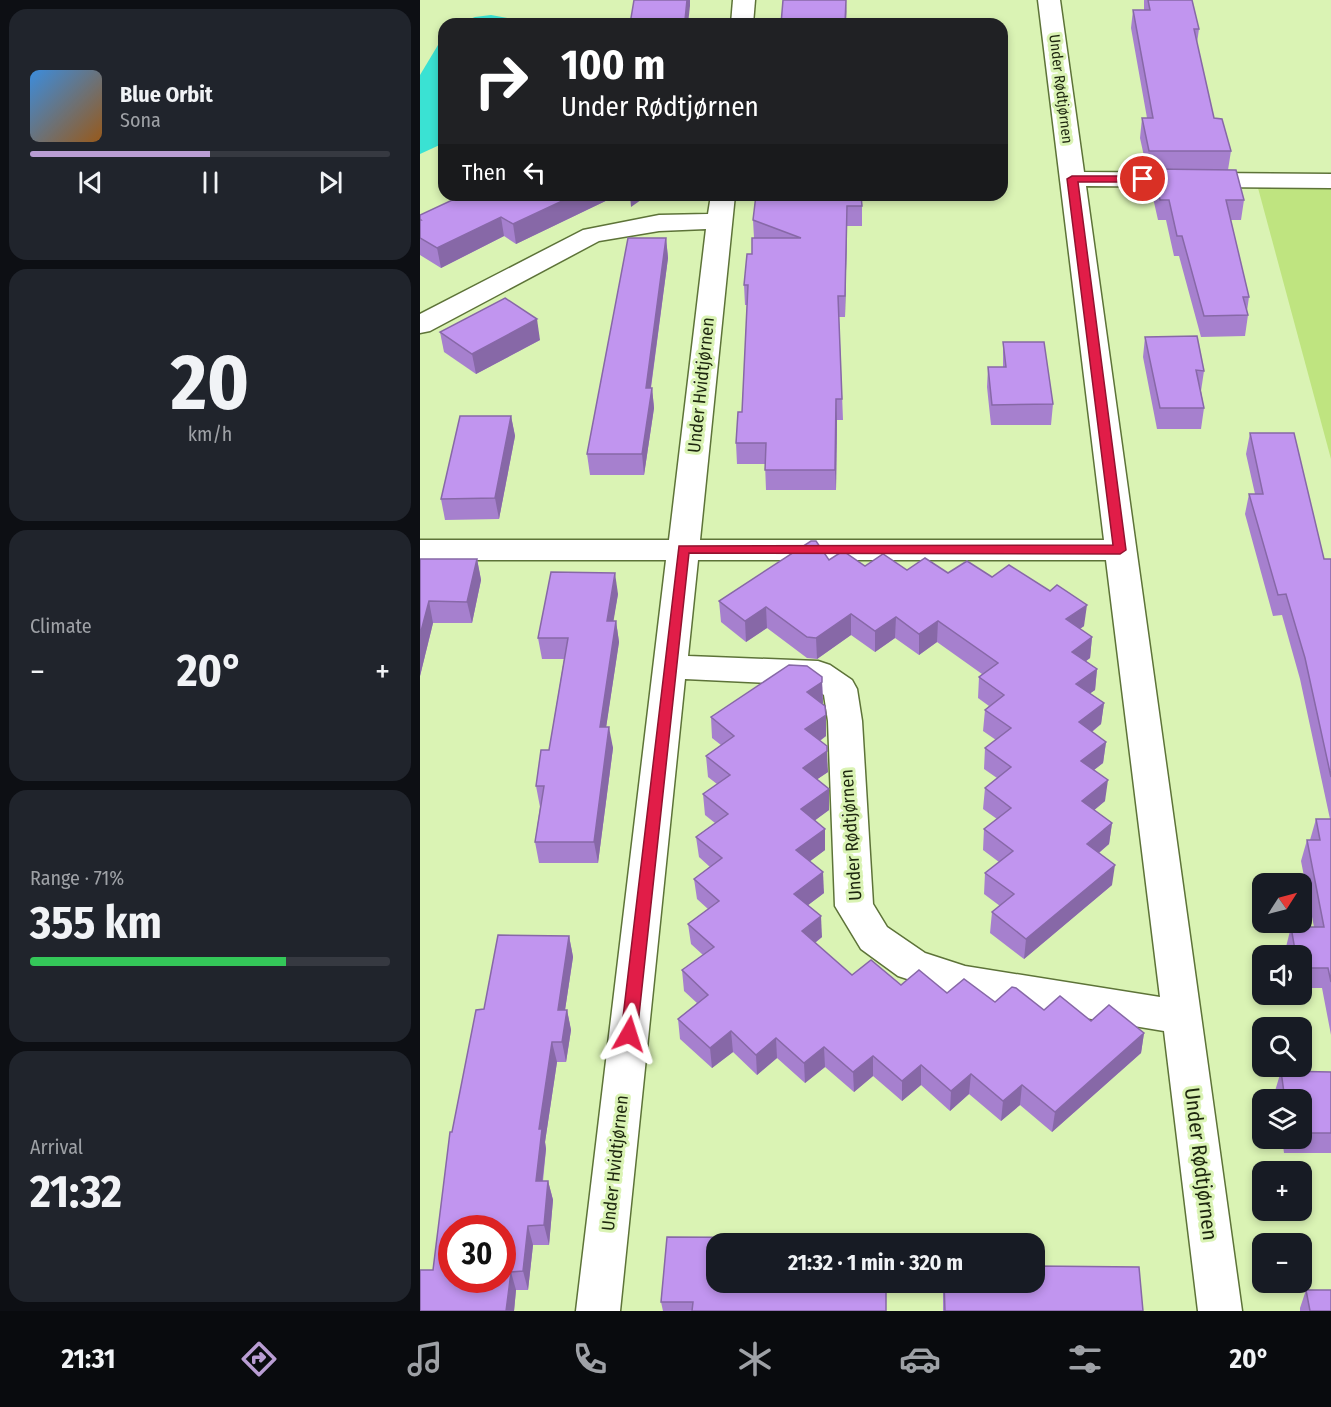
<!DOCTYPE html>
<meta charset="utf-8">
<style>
:root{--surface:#171b24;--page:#20242c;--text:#f1f3f6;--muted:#9ea1a6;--line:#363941;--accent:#b99dd3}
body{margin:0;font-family:"Fira Sans Condensed",sans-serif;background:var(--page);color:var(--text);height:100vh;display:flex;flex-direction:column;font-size:22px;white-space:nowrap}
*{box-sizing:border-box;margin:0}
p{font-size:20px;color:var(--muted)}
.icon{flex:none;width:33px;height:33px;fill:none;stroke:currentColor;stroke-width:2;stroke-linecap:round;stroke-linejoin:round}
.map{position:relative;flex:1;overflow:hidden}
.side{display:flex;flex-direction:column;gap:9px;padding:9px;background:#0d0f14;width:420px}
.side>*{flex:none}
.banner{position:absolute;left:18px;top:18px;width:570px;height:183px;border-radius:18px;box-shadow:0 3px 9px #0003;background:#202124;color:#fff;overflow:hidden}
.needle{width:39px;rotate:54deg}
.controls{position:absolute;left:832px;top:873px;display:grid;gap:12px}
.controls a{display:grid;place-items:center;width:60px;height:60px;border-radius:12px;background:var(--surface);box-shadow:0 3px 9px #0003;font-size:30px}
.speed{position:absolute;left:18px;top:1215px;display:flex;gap:12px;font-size:30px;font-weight:700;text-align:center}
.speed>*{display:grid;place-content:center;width:78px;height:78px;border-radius:50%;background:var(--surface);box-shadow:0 3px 9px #0003;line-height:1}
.speed .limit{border:9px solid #d22;background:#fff;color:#111}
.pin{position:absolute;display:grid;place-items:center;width:51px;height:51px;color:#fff;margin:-26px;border:3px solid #fff;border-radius:50%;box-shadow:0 2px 6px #0007}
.me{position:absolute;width:66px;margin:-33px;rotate:6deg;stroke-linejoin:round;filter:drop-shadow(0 0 4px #0008)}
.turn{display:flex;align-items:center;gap:21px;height:126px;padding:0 24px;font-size:27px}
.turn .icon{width:78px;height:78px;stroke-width:2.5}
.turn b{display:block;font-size:42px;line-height:51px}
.then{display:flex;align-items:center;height:57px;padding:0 24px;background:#0003;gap:12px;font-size:22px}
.big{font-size:45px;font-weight:700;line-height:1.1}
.side .card{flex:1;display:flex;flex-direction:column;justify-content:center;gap:9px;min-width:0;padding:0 21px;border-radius:18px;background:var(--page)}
.side .dial{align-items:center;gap:0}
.dial b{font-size:78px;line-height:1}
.song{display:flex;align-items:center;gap:18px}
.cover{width:72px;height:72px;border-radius:9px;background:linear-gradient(135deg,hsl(210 70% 55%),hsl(30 70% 35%))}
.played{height:6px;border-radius:3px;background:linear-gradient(90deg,var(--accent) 50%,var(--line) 50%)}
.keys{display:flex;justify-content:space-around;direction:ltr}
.heat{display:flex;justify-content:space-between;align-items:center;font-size:33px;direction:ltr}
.charge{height:9px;border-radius:4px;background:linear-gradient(90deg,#34c759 71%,var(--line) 0)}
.trip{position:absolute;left:286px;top:1233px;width:339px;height:60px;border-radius:18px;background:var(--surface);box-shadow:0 3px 9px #0003;font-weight:700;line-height:60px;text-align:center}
.tabs{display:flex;height:96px;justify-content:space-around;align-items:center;background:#090b0e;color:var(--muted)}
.tabs .icon{width:42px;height:42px}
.tabs .on{color:var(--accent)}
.tabs b{font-size:27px;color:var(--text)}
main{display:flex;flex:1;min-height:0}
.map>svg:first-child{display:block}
.green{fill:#bfe480}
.water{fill:#3ae2d3}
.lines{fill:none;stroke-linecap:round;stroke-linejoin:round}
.street-casing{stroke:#5d7338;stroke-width:3}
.street{fill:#fff;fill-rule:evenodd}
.wall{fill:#a680ce}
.shaded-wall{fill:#8768a7}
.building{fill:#c195ef;stroke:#8768a7;stroke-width:1.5;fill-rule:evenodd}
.route{fill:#e11d48;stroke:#92132f;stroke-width:1.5}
.labels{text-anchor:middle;stroke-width:6;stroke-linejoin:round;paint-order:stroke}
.far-street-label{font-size:15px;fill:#1d260e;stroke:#daf3b4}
.street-label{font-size:18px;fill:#1d260e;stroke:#daf3b4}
.near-street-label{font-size:21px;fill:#1d260e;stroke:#daf3b4}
</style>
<main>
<section class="side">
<div class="card">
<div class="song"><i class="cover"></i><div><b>Blue Orbit</b><p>Sona</p></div></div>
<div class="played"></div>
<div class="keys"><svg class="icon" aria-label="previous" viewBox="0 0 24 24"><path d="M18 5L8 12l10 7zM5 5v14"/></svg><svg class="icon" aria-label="pause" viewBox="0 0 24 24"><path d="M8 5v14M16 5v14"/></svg><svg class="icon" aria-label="next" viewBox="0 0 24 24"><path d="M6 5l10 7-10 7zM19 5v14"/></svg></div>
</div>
<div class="card dial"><b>20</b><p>km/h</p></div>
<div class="card"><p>Climate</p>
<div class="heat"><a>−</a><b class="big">20°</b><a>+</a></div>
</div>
<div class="card"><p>Range · 71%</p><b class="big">355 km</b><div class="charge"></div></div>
<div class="card"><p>Arrival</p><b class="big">21:32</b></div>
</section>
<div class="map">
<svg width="911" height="1311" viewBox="0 0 911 1311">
<rect width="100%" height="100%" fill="#daf3b4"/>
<polygon class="green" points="838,188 911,188 911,459"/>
<g class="water">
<polygon points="71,15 110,22 114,24 37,24 55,17"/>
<polygon points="24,35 24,143 0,154 0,75"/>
</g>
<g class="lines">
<g class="street-casing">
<g id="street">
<polygon points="313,0 335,0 333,24 311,24"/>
<path d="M618,0H640L664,172L911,174V188L666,186L822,1311H778L744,1031L545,998L478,976L441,949L415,906L408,721L404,695L391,685L265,679L200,1311H156L246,560H0V540H249L286,229L239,231L179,241L10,331L0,333V314L163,230L239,215L288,214L291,195H315L280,540H684ZM278,560H686L740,997L545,966L505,953L467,927L453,904L442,721L437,689L432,680L410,665L398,661L268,656Z"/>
</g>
</g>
<use href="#street" class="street"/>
</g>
<g class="wall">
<polygon points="724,0 728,0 779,29 777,43 794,118 811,151 808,170 824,200 821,220 810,220 829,297 827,311 828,315 825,336 781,337 759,256 754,256 746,220 738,220 731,189 733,170 727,170 720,138 722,118 727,118 711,28 713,10 724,10"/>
<polygon points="198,195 96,244 84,236 21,268 0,255 0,215"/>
<polygon points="336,195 442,206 442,226 427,226 425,317 419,317 423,420 417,420 416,490 346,490 345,464 317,464 316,443 322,412 327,305 325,305 324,285 332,254 334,238 333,220"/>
<polygon points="246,238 248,258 231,388 232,388 234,408 224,475 170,475 167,454"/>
<polygon points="20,332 120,340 56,374 24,352"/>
<polygon points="725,337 784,371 781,391 784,408 781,429 737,429 723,357"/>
<polygon points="583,342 633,404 631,425 571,425 567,387 568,367 583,367"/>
<polygon points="91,416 95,436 79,519 25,520 21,499"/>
<polygon points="830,433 904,559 911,559 911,1035 902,988 882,988 882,956 867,956 866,947 871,927 894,927 881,861 887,840 890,840 896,819 910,819 880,679 862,615 853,616 825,514 829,494 835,494 826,454"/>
<polygon points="0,559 57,559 61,580 52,623 13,623 0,676"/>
<polygon points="409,560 445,566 572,577 664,626 660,629 672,637 670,658 666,661 677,669 675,690 670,693 684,703 681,724 672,732 686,742 683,763 674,770 685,801 674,810 692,823 689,844 679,853 692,885 604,959 570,933 572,912 580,906 564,894 565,873 579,862 563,850 564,829 577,819 563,809 565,788 577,778 564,769 565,748 576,740 563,731 565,710 569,706 558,698 559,677 562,674 517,642 499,655 475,638 455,652 431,635 397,659 387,658 347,628 326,642 301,622 299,601"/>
<polygon points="198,594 193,621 196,621 199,642 186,727 193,748 178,863 119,863 115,842 120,807 116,786 129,750 144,659 122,659 118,638"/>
<polygon points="402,682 403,703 402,703 406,736 400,741 408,772 397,779 409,810 395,820 405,850 390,861 404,893 388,905 402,937 395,943 432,975 527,993 624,1010 724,1033 721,1053 632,1132 600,1105 581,1121 549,1094 530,1111 501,1085 482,1101 453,1076 434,1092 405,1067 385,1083 357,1058 337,1075 313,1052 292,1068 260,1039 258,1019 277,1003 264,991 262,970 283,955 271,944 268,924 288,909 277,899 274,879 290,867 279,857 276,837 295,823 285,815 283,794 297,784 288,777 286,756 301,745 292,738 291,717"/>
<polygon points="149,936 153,957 145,1010 147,1010 151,1030 146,1062 137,1062 125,1142 126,1149 123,1181 128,1181 133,1200 129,1245 113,1245 108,1290 96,1290 94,1311 0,1311 13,1270 32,1132 64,1009"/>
<polygon points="861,1071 911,1072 911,1153 864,1153 862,1138 882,1138 882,1100 856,1100 855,1091"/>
<polygon points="247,1237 466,1311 243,1311 241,1302"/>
<polygon points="523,1282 615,1282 723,1311 523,1311"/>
<polygon points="886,1290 911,1311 880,1311 880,1308"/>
</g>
<g class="shaded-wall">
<polygon points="267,0 270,0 270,6 268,24 265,20"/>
<polygon points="427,0 426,24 425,24"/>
<polygon points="155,195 198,195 96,244 93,224"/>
<polygon points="210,195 228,195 211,207"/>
<polygon points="427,206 427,226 425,317 425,296"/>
<polygon points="81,217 84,236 21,268 17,248"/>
<polygon points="246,238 248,258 228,408 226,388"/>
<polygon points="117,319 120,340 56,374 52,354"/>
<polygon points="232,388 234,408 224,475 222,454"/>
<polygon points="416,399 417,420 416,490 415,470"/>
<polygon points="91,416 95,436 79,519 75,498"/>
<polygon points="57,559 61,580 52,623 47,602"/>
<polygon points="195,573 198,594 190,642 187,621"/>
<polygon points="9,601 13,623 0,676 0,635"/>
<polygon points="667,605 664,626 644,640 646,619"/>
<polygon points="346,607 347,628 326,642 325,621"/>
<polygon points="431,614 431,635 397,659 396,638"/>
<polygon points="476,617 475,638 455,652 455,631"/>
<polygon points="196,621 199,642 183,748 180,727"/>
<polygon points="518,621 517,642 499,655 499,634"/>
<polygon points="672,637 670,658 650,673 652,652"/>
<polygon points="677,669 675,690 654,705 656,684"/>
<polygon points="402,682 403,703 388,713 387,692"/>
<polygon points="684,703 681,724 656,744 659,722"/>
<polygon points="406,715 406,736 386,750 385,729"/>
<polygon points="189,727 193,748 178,863 174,842"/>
<polygon points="686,742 683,763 658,782 661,761"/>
<polygon points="407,751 408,772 383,789 383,768"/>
<polygon points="688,780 685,801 660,822 662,801"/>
<polygon points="409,789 409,810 382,830 381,809"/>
<polygon points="692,823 689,844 664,865 667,844"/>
<polygon points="405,829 405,850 377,871 376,850"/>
<polygon points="695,865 692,885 604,959 606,939"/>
<polygon points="403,872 404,893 375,915 374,894"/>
<polygon points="401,916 402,937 383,952 382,931"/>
<polygon points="149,936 153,957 142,1030 138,1010"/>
<polygon points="147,1010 151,1030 146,1062 142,1042"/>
<polygon points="311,1031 313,1052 292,1068 290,1048"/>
<polygon points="724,1033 721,1053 632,1132 635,1112"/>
<polygon points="356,1038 357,1058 337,1075 336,1055"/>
<polygon points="132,1042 137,1062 125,1142 126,1149 120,1201 116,1181 119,1129"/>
<polygon points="404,1047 405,1067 385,1083 384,1063"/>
<polygon points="453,1056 453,1076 434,1092 433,1072"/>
<polygon points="501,1065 501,1085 482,1101 482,1081"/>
<polygon points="551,1074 549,1094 530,1111 531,1091"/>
<polygon points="602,1085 600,1105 581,1121 583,1101"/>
<polygon points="128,1181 133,1200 129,1245 124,1225"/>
<polygon points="108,1226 113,1245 108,1290 103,1271"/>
<polygon points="91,1272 96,1290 94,1311 86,1311"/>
</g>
<g class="building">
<polygon points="214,0 267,0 265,20 286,20 285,24 210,24"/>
<polygon points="363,0 426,0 425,24 361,24"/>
<polygon points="728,0 772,0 779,29 774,29 794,118 802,119 811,151 729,151 722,118 733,118 713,10 730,10"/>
<polygon points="733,169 816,170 824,200 806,200 829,297 823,297 828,315 784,316 762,236 757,236 749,200 740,200"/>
<polygon points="43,195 155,195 93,224 81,217 17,248 0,238 0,220 1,220 0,219 0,215"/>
<polygon points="336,195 441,195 442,206 427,206 425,296 418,296 422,399 416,399 415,470 345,470 346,443 316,443 318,412 322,412 328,285 324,285 327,254 332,254 332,238 381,238 333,220"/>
<polygon points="208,238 246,238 226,388 232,388 222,454 167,454"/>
<polygon points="85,298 117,319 52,354 20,332"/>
<polygon points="777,336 784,371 776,370 784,408 740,408 725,337"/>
<polygon points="583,342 624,342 633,404 572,405 568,367 586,367"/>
<polygon points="40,416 91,416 75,498 21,499"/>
<polygon points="830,433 874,433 904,559 911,559 911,777 885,658 866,594 858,595 829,494 843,494"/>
<polygon points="391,541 396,541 409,560 423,551 445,566 463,554 487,570 505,558 528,573 547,561 572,577 589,565 630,591 637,585 667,605 646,619 672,637 652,652 677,669 656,684 684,703 659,722 686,742 661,761 688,780 662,801 692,823 667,844 695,865 606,939 572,912 594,894 565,873 593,851 564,829 591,808 565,788 591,767 565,748 591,728 565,710 584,695 559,677 578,663 518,621 499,634 476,617 455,631 431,614 396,638 387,637 346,607 325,621 299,601"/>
<polygon points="0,559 57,559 47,602 9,601 0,635"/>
<polygon points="131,572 195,573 187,621 196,621 180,727 189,727 174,842 115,842 124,786 116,786 121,750 129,750 148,638 118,638"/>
<polygon points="369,665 387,666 402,677 402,682 387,692 405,706 406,715 385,729 407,746 407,751 383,768 409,789 381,809 405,829 376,850 403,872 374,894 401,916 382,931 432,975 451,960 481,985 499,970 527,993 544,979 575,1002 592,987 596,988 624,1010 640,996 671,1021 689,1005 724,1033 635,1112 602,1085 583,1101 551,1074 531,1091 501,1065 482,1081 453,1056 433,1072 404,1047 384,1063 356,1038 336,1055 311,1031 290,1048 258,1019 288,995 262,970 294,947 268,924 299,901 274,879 302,858 276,837 308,814 283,794 310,775 286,756 314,736 291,717"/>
<polygon points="896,819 911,819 911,982 908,968 882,968 882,956 876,956 871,927 904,927 887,840 900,840"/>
<path d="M78,935L149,936L138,1010H147L142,1042H132L119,1129H122L116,1181H128L124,1225L108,1226L103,1271L91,1272L86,1311H0V1270H13L30,1132H32L56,1010L64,1009ZM32,1228H82V1280H32Z"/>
<polygon points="861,1071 911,1072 911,1133 882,1133 882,1100 865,1100"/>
<polygon points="247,1237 466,1238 466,1244 297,1244 297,1282 466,1282 466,1311 272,1311 273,1302 241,1302"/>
<polygon points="615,1266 719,1267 723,1311 525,1311 524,1282 615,1282"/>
<polygon points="886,1290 911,1290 911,1311 890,1311"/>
</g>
<polygon class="route" points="652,176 723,176 728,179 723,182 658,182 706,550 700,554 269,553 217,1034 215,1039 203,1039 201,1034 259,546 693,545 647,179"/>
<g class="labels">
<g class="far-street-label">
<text transform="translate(641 89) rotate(83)" y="5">Under Rødtjørnen</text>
</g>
<g class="street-label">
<text transform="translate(281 385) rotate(-84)" y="6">Under Hvidtjørnen</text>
<text transform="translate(431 835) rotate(-94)" y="6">Under Rødtjørnen</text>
<text transform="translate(195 1163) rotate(-84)" y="6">Under Hvidtjørnen</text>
</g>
<g class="near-street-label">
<text transform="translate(781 1164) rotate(83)" y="7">Under Rødtjørnen</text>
</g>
</g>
</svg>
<div class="controls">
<a><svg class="needle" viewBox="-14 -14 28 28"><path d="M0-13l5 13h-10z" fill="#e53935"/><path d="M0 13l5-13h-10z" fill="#9ea1a6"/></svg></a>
<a><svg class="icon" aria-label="sound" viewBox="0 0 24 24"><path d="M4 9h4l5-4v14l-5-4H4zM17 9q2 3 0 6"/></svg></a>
<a><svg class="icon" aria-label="search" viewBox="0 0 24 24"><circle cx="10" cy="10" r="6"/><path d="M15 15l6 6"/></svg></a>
<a><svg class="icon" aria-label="layers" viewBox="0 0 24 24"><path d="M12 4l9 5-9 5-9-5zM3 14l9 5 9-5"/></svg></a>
<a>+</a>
<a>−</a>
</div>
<div class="speed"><div class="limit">30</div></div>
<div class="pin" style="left:723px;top:179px;background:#d93025"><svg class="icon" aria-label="arrive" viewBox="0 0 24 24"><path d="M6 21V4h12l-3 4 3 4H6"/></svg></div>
<svg class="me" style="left:209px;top:1034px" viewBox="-20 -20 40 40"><path d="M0-17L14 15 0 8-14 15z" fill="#e11d48" stroke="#fff" stroke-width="4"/></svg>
<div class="trip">21:32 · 1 min · 320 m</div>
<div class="banner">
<div class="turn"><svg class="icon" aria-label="right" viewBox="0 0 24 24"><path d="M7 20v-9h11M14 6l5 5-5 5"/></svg><div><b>100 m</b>Under Rødtjørnen</div></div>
<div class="then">Then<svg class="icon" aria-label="left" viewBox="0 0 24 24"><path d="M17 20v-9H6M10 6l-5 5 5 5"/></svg></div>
</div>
</div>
</main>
<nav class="tabs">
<b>21:31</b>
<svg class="icon on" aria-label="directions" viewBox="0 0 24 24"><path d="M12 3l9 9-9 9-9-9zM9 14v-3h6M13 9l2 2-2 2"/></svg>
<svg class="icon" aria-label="music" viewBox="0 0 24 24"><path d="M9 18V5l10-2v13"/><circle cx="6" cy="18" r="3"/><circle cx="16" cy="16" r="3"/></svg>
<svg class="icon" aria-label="phone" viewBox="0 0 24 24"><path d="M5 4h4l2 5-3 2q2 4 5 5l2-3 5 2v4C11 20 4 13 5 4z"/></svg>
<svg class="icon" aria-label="climate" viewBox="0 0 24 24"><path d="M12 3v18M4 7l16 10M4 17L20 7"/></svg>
<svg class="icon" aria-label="car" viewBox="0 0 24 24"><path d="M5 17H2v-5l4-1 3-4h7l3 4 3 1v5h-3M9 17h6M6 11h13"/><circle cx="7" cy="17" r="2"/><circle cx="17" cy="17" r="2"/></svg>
<svg class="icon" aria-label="filters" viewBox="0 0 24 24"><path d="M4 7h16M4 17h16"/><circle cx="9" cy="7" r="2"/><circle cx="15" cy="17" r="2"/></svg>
<b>20°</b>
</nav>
